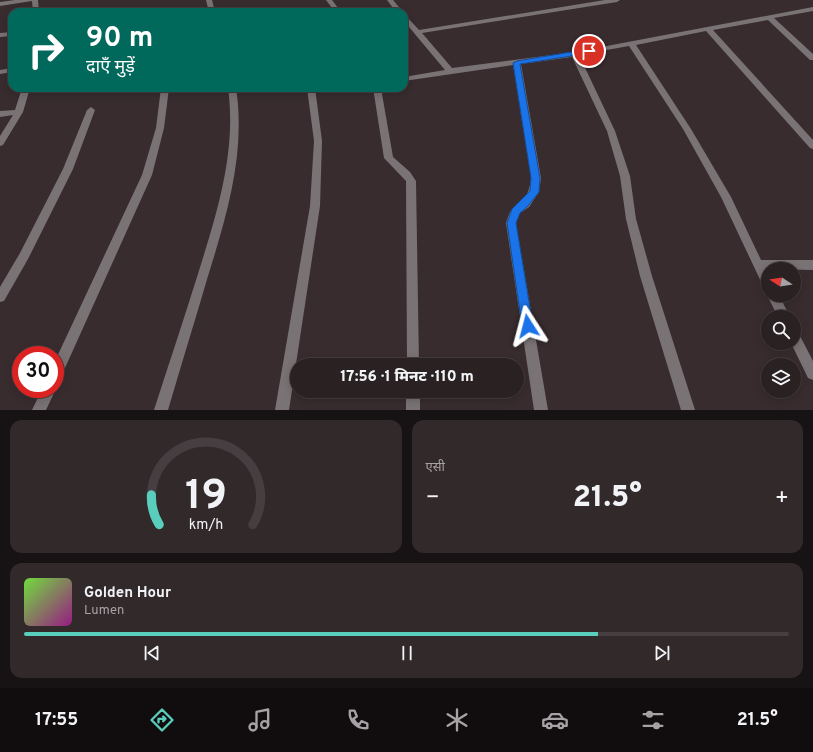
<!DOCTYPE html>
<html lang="hi">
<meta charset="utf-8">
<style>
:root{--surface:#2a2123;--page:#32292b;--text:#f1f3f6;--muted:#a5a3a6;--line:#463e41;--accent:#5acebd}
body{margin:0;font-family:Overpass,"Noto Sans Devanagari",sans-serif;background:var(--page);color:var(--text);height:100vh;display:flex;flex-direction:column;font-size:15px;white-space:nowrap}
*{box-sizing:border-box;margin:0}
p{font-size:13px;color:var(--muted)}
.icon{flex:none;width:22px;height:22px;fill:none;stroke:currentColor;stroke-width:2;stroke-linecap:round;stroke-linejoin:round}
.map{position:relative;height:410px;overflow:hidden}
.drawer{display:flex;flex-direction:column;gap:10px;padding:10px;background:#171213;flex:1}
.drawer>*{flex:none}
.banner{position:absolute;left:8px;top:8px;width:400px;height:84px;border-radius:12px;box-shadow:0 2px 10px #0003,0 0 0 1px var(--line);background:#00695c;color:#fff;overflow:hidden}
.needle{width:26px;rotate:282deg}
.controls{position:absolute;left:761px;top:262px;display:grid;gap:8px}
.controls a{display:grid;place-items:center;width:40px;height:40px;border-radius:50%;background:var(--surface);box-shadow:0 2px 10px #0003,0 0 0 1px var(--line);font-size:20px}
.speed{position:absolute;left:12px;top:346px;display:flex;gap:8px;font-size:20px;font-weight:700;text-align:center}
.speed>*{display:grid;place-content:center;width:52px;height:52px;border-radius:50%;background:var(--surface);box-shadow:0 2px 10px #0003,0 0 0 1px var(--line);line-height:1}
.speed .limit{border:6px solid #d22;background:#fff;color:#111}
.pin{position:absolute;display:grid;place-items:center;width:34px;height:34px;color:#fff;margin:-17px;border:2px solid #fff;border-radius:50%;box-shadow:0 1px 4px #0007}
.me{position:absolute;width:44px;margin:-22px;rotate:351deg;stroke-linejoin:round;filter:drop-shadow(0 0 3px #0008)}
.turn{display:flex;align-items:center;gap:14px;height:84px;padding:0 12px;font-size:18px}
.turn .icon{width:52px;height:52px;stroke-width:2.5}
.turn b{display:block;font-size:28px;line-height:34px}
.big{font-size:30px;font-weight:800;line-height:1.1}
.drawer .card{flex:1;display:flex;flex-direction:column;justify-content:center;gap:6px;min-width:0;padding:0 14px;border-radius:12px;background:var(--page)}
.drawer .dial{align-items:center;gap:0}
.dial svg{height:104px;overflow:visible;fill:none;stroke:var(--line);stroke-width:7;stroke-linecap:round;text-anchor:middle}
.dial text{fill:var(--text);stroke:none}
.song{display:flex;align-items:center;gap:12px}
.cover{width:48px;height:48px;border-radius:6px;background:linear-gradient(135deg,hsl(100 70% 55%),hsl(310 70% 35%))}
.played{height:4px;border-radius:2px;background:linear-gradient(90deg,var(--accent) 75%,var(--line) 75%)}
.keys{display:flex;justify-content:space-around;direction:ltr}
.heat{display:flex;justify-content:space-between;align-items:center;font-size:22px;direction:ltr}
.drawer .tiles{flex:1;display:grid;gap:10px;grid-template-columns:1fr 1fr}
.card:last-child{grid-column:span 2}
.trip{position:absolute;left:290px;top:358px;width:234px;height:40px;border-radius:20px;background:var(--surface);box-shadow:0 2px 10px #0003,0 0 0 1px var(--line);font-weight:800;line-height:40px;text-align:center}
.tabs{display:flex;height:64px;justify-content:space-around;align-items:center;background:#110d0e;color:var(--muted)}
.tabs .icon{width:28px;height:28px}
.tabs .selected{color:var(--accent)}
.tabs b{font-size:18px;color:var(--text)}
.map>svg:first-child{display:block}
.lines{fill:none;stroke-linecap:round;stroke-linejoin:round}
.minor{fill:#7a7375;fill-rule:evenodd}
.route{fill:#1a73e8;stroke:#114b97}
</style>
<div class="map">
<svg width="813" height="410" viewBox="0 0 813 410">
<rect width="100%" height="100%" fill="#382c2f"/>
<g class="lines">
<g class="minor">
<polygon points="15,0 38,0 39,12 33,12 32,1 0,6 0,2"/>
<polygon points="206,0 212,0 215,12 209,12"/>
<polygon points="326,0 332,0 341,12 335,12"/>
<polygon points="387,0 393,0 403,12 396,12"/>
<path d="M605,0H620L617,2L422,33L452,68L575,52L813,7V11L774,18L813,54V60H810L768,20L713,30L813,140V149L810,148L706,31L636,45L691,129L731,197L761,260H813V270L766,269L768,273V290L764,288L721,197L683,129L629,46L579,55L615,131L630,176L636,219L652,276L695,410H681L640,276L626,219L620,176L607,131L572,57L521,64L541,178L539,192L529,207L520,213L516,223L548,410H534L506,223C508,218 509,212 513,208C526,194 528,199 531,178L513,65L404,81V77L445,70L404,21V15L406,16L419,30Z"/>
<polygon points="12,32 12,36 0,37 0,33"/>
<polygon points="12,68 12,72 0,74 0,70"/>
<polygon points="22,88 30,88 23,112 3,145 0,146 0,136 13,115 0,117 0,111 15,110"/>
<polygon points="161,88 169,88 164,128 152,175 60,379 55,381 55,361 142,175 156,128"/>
<path d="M228,88H236C246,152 227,215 208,276C195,321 181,365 168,410H154C168,366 183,322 197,277C216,216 237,153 228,88Z"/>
<polygon points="307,88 315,88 322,141 320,206 289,410 275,410 310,206 314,141"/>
<polygon points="376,88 384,88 382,94 393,157 410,172 416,181 419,365 407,365 406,181 384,158 374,94"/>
<polygon points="91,107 95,110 73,169 28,259 4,301 0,302 0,287 20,253 63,169 87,110"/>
<polygon points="768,293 768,295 779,295 790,317 778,317 767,295"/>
<polygon points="794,330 798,332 813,361 813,380 808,378 791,343 794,343"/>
<polygon points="55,388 56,389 46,410 32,410 42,389 55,389"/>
<rect x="406" y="391" width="14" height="19"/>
</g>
</g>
<polygon class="route" points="589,49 592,51 591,53 520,64 540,178 539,192 528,206 520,213 516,223 533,326 531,329 528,331 524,329 522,326 507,223 512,209 530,191 531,178 513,63 517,61"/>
</svg>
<div class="controls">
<a><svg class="needle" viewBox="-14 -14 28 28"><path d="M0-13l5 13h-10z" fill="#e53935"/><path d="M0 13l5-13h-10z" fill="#a5a3a6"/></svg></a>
<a><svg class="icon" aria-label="search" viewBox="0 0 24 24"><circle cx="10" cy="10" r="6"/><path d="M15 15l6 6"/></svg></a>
<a><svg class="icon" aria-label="layers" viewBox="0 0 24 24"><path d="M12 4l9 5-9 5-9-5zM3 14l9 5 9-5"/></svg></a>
</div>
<div class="speed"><div class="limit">30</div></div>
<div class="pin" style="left:589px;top:51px;background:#d93025"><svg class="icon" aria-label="arrive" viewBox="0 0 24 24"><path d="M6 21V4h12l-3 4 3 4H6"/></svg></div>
<svg class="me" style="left:528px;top:326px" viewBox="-20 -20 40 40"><path d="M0-17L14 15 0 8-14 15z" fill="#1a73e8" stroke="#fff" stroke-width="4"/></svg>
<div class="trip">17:56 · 1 मिनट · 110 m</div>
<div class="banner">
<div class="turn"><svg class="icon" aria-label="right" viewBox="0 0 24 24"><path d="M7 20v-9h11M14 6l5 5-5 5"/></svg><div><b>90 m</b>दाएँ मुड़ें</div></div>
</div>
</div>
<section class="drawer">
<div class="tiles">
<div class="card dial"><svg viewBox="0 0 100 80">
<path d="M14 69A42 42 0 1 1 86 69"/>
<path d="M14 69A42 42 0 0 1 8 46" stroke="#5acebd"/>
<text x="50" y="56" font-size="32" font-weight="700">19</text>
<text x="50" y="72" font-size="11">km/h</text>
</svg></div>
<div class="card"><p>एसी</p>
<div class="heat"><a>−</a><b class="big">21.5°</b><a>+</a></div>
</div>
<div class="card">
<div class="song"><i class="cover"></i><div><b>Golden Hour</b><p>Lumen</p></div></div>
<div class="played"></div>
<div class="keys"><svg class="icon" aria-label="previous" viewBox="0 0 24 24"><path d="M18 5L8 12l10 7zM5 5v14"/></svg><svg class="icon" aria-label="pause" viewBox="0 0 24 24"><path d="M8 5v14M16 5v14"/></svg><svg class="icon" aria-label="next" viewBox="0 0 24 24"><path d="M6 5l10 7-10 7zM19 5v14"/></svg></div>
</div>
</div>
</section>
<nav class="tabs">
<b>17:55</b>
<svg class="icon selected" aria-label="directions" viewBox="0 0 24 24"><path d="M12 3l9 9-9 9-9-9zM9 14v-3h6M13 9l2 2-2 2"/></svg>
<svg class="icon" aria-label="music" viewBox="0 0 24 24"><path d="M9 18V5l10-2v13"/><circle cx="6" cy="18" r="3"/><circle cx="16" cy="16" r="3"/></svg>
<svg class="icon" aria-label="phone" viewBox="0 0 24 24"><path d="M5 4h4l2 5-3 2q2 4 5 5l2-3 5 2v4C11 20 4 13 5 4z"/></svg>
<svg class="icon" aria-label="climate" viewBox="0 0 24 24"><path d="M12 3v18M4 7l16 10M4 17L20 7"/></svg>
<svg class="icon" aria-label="car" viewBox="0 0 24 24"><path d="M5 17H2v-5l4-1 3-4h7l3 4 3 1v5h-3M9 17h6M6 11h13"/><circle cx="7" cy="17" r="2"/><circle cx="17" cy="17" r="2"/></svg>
<svg class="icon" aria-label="filters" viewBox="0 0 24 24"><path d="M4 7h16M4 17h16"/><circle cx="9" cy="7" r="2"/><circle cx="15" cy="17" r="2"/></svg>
<b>21.5°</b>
</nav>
